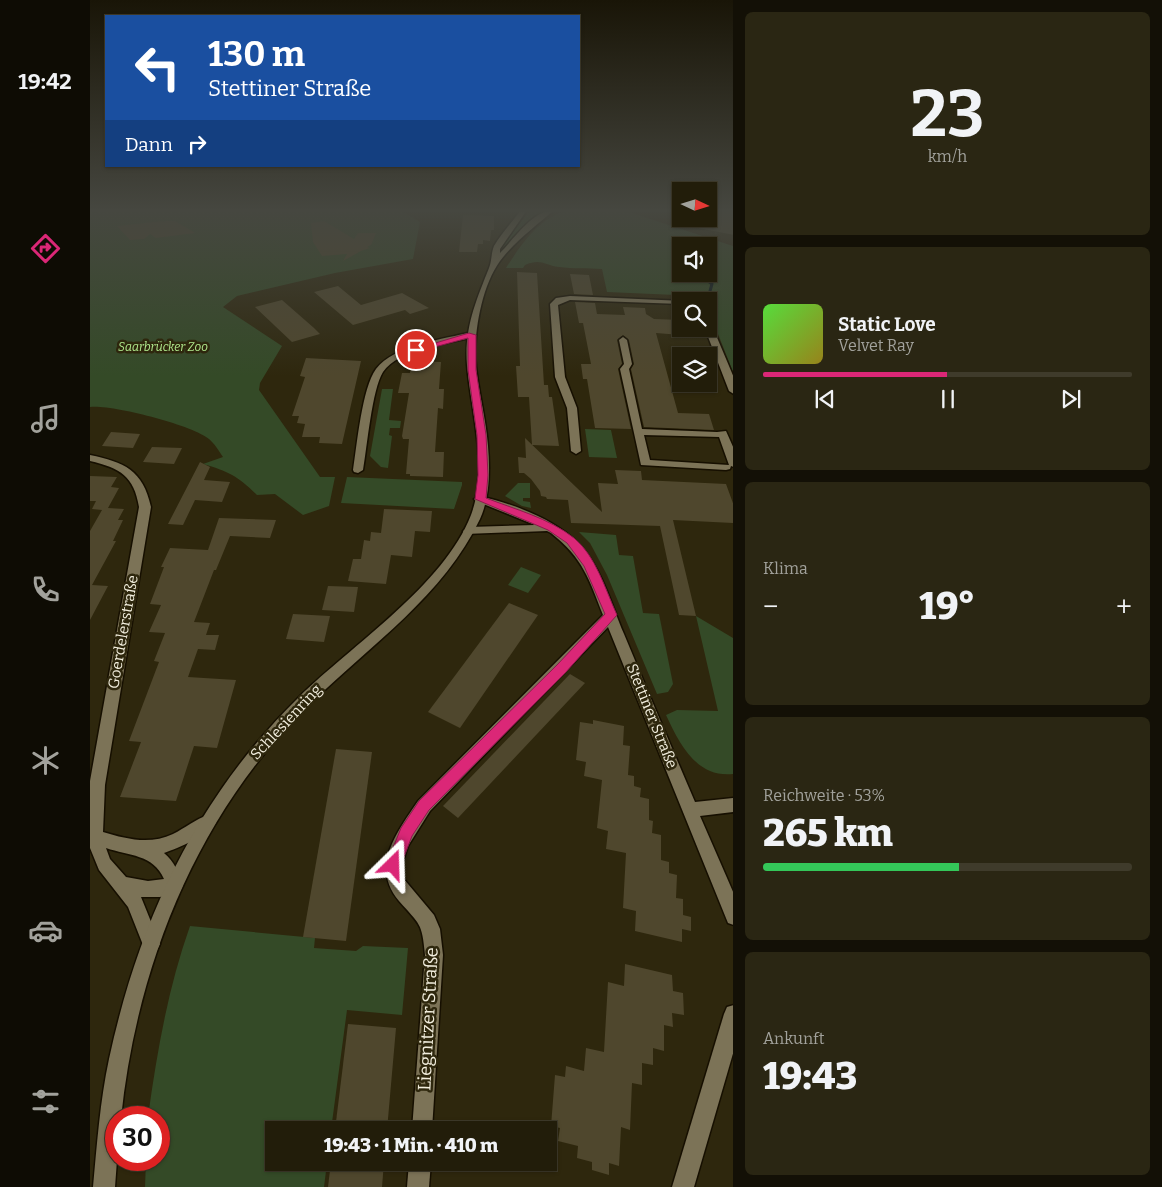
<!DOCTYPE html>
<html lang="de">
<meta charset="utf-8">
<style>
:root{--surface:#221d0a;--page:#2a2613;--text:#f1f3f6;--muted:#a2a29c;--line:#3f3b2b;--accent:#db2777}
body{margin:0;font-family:Bitter,serif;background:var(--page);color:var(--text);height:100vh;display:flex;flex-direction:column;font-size:19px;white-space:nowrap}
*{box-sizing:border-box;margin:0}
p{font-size:16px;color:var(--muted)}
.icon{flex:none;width:28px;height:28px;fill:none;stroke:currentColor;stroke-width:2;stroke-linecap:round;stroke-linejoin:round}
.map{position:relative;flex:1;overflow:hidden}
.details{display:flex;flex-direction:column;gap:12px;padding:12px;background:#131006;width:429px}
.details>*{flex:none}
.banner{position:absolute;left:15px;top:15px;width:475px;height:152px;border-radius:0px;box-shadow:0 1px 4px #0004,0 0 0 1px var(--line);background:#1a4fa0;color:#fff;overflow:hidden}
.needle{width:32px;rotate:94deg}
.fabs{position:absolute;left:582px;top:182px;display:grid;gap:10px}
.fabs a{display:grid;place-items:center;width:45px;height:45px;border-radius:0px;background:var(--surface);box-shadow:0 1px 4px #0004,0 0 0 1px var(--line);font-size:25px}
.speed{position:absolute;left:15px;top:1106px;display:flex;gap:10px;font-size:25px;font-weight:700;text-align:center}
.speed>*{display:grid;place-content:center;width:65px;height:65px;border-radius:50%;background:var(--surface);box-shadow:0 1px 4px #0004,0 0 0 1px var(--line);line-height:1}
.speed .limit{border:8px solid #d22;background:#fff;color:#111}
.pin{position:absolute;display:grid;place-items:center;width:42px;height:42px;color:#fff;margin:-21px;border:2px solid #fff;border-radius:50%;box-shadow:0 1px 5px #0007}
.me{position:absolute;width:55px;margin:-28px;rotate:22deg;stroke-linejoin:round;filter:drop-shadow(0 0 4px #0008)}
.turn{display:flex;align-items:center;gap:18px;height:105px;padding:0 20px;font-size:22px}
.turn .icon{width:65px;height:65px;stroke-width:2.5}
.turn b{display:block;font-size:35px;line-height:42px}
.then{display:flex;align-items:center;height:48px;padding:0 20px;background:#0003;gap:10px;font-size:19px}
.big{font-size:38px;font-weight:800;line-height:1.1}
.details .tile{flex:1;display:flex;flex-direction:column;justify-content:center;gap:8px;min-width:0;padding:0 18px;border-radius:8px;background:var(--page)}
.details .dial{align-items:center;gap:0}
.dial b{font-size:65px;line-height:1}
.song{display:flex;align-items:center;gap:15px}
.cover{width:60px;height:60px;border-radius:8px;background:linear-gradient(135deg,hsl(110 70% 55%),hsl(50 70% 35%))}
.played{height:5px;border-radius:2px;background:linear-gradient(90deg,var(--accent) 50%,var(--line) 50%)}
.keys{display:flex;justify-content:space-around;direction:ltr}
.heat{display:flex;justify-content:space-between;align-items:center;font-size:28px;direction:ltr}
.charge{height:8px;border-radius:4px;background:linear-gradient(90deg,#34c759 53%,var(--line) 0)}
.trip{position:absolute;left:175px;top:1121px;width:292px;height:50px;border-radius:0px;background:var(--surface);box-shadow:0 1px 4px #0004,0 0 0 1px var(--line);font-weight:800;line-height:50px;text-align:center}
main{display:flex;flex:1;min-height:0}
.tabs{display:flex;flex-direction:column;width:90px;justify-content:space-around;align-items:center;background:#0e0c04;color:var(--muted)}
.tabs .icon{width:35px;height:35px}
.tabs .active{color:var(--accent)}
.tabs b{font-size:22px;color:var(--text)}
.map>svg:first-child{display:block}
.green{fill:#344a27;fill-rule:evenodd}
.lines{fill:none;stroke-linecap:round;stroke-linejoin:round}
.stream{stroke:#0b191d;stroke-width:3}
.building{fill:#4f472d}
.street-casing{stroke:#160f00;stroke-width:3}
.secondary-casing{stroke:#160f00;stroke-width:3}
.street{fill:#7c7357;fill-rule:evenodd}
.secondary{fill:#7c7357;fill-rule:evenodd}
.route{fill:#db2777;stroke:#8e194d}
.labels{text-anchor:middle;stroke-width:5;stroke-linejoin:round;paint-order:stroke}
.far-park-label{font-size:12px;font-style:italic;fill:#b1ea8e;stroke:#2e270d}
.street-label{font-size:15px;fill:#f2eede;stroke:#2e270d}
.near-street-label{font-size:18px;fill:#f2eede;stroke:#2e270d}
</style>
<main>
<nav class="tabs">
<b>19:42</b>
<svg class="icon active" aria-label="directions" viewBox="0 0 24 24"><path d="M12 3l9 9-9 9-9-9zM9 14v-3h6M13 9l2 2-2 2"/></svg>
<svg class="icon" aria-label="music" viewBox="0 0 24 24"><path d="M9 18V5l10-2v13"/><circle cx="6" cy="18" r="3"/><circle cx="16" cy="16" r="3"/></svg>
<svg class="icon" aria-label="phone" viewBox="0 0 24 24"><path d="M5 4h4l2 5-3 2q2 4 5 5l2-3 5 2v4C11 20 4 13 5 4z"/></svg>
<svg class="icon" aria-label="climate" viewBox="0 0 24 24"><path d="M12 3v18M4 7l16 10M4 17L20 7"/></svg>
<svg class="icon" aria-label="car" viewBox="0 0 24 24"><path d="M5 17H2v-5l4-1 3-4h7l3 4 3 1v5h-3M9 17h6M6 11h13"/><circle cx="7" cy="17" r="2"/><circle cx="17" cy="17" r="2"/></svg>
<svg class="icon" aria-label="filters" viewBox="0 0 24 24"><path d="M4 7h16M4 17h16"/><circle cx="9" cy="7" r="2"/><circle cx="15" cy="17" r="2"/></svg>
</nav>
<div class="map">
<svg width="644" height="1187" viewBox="0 0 644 1187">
<rect width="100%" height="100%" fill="#2e270d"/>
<g class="green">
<path d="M0,210H310L330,222L323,259L245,273L147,296L133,307L192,346L170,383L169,390L230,477H245L239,506L213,515L185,494L167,495C149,477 138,471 113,464L133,457C129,451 124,443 119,439C103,425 20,404 0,407Z"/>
<polygon points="440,210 455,210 440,221 413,250 410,250"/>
<path d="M476,210H533L643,246V372L619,311V301L588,298L586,295L517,292L512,269C498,268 483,269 469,267C454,265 451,258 435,265L433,268H416C432,243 448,220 476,210ZM591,246H619V274H591Z"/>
<polygon points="292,389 303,389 299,420 311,421 310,428 300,428 299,435 302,436 298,468 291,467 280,456"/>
<polygon points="495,429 521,430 527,458 499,457"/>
<polygon points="257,477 372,482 372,485 364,509 251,503"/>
<polygon points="428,483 440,483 440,498 433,498 433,501 440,502 441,508 432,506 415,496"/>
<polygon points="489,532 526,535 529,555 543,556 553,613 569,614 583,684 578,692 567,694 517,575 500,543"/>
<polygon points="431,567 451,575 438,593 418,585"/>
<path d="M606,616L643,638V774C606,778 589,743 576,715L587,710L628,711Z"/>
<path d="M100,926L225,938L224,948L266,951L273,946L318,948L312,1015L257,1010L241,1130H184V1162L237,1163L234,1187H55L56,1160H69V1118L58,1117C67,1052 78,988 100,926Z"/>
</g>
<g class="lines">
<polyline class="stream" points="609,274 622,284 620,291"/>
</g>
<g class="building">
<polygon points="624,210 644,210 644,235 608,228"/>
<polygon points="373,215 404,216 404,230 401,230 400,241 393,240 393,244 388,244 387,252 369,252"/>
<polygon points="73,221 71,223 75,221 85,221 105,233 66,238 60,234 54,239 40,240 27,226"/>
<polygon points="234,221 264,239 268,233 286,233 281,245 277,247 280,248 271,251 253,261 257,254 232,256 223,242 221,223"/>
<polygon points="427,272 447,273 454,385 458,385 459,397 462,397 469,446 442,445 439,397 428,397 426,366 430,366"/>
<polygon points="480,274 499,275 503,295 484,294"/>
<polygon points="248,286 271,305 312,293 339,308 320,314 315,310 263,325 224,292"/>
<polygon points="192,300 224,328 230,334 202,342 165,307"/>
<polygon points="485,302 505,303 507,314 535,315 533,307 555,308 556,314 564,319 591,320 591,335 566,333 588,413 619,414 624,430 554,427 541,369 544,364 539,340 533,335 527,340 532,364 528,369 541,429 505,428 497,379 493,379 491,364 501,364 493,323 489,323"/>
<polygon points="216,358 271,361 252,444 229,443 230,437 212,437 215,424 207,423 209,416 202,416 215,377 210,376"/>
<polygon points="321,361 351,362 349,389 354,389 353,409 348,408 345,452 354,452 353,477 320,476 320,474 316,474 319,439 313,439 312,436 319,393 308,393 312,373 320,373"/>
<polygon points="21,432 50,434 43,448 12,446"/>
<polygon points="435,438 512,512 508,483 528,484 525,470 551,471 552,480 636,484 644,506 644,523 583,520 606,616 589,615 570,526 481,523 478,500 457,499 456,497 451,496 450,491 441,479 434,473 429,473 428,457 436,458"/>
<polygon points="62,447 92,448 84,464 53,462"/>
<polygon points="110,462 120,467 114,480 140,482 132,502 105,500 93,525 78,524"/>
<polygon points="0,476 27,477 21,487 29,488 18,508 34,509 28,520 33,520 23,541 26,541 2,585 18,586 0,620 0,531 12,510 2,509 6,501 0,501"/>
<polygon points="294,509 342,511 340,532 325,531 322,557 301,555 296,584 258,581 263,559 271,559 274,540 280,541 281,532 291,533"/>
<polygon points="129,518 186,520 180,538 140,536 126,570 124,570 104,622 120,623 116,635 129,635 125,650 108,649 98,677 146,680 127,748 104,746 86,801 30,797 51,742 39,741 69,662 64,661 75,633 59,632 71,605 60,604 74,567 71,567 80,548 118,550"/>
<polygon points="238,586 268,587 264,612 232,610"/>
<polygon points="419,603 448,615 370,728 338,712"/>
<polygon points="203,614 240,616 234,642 196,639"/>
<polygon points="480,674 495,683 368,818 353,806"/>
<polygon points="503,720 534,726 533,745 540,746 538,775 544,776 544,786 551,788 550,797 559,799 559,820 563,821 562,833 571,835 571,860 579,862 579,873 587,875 586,898 593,899 593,915 601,917 601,931 592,929 592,942 545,931 546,911 533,908 536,853 516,849 518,831 507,828 512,780 494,776 496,762 486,760 490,722 503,724"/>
<polygon points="246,749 282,752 256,941 213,937"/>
<polygon points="535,964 582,975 583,991 593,993 594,1015 582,1013 583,1027 574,1025 574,1051 563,1048 563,1065 552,1063 552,1085 542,1083 540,1130 531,1127 529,1166 519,1163 519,1175 502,1170 502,1162 487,1158 488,1146 468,1141 470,1128 461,1126 465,1075 475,1077 476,1066 494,1071 496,1048 514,1052 518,982 534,986"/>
<polygon points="258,1024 306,1028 297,1130 245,1130"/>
<polygon points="241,1162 294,1162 292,1187 238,1187"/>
</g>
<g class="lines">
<g class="street-casing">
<g id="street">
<polygon points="591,212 591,217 586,222 582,222 582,220"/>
<polygon points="480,296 594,301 591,301 591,304 480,300 468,305 475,377 487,408 491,451 486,454 481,451 477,408 465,377 460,304 466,298"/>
<polygon points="619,325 623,328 644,378 644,394 639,391 615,329 619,329"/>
<path d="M382,332L386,335L385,337C360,343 308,349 293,372C282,389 277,448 273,470L268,473L264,472L263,470C267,445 272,388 286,369C304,345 355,339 382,332Z"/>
<path d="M533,337L537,340L542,364L539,369L552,429L627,432L636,431L644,449V467L641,466L640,469L636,470L551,465L530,369L534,364L529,340ZM554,435L629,437L639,465L560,460Z"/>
<path d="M0,455C34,462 53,470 61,507L15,785L13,832C36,839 60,845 83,834C95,828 106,819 118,815L124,817L126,822C120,835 88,848 74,853C84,861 89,873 93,885L90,891L70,897H51L70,944L67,950L61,953L55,950L38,907L9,870L0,848V781L49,507C44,476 30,468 0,461ZM16,848C39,856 63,854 74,879L58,881L36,877L20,859Z"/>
<path d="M390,496C426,505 469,520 493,549C513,573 522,606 534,634C557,690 581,746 605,802L644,798V812L610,816L644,894V925L638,923L518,627L340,811L318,846L312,864L313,878L344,915L350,929L353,955L342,1130H322L335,955C332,922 330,925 309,901C280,867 307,832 328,801L513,615C499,579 493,558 461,533L457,531L375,534L373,531L379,527L445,525L386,501L384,499Z"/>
<polygon points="644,1005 644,1050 604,1187 582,1187 634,1014 637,1007"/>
<polygon points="319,1162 341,1162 339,1187 317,1187"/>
</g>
</g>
<g class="secondary-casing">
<path id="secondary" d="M431,210H437L410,249V253C424,239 443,210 464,210C446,226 425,241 410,261C391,287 383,336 386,367C389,394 396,419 398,446C400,470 400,497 390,519C354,595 281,645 222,702C109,810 47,963 31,1118H26L27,1160L25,1187H3C7,1144 10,1101 19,1059C49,920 107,797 209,697C262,645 354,585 381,515C399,466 381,414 377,365C374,328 386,301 399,268C402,261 401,253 404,246C411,234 422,222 431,210Z"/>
</g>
<use href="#street" class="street"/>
<use href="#secondary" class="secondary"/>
</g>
<linearGradient id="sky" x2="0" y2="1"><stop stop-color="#191507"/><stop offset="0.56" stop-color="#464740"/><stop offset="1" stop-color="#464740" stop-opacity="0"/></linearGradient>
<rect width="644" height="376" fill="url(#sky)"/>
<path class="route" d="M379,333L386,335V370L396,435L398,475L396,498C424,509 459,518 484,538C506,556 515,589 527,615L476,672L339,810L322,836L309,870L303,872L298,870L296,865L311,828L329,801L467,665L515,614L494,566L477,543L458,530L385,499L388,475L387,435L378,370V338L326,352L322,350Z"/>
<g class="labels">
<g class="far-park-label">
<text x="73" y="351">Saarbrücker Zoo</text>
</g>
<g class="street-label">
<text transform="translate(33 632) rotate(-80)" y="5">Goerdelerstraße</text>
<text transform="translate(562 716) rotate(68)" y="5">Stettiner Straße</text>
<text transform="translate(196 722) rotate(-47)" y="5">Schlesienring</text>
</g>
<g class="near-street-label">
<text transform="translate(338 1019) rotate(-87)" y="6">Liegnitzer Straße</text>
</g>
</g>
</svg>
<div class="fabs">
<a><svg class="needle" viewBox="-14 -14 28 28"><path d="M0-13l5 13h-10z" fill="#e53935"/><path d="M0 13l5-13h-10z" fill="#a2a29c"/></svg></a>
<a><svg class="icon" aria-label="sound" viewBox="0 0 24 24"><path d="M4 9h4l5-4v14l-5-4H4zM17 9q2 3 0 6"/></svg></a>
<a><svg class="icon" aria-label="search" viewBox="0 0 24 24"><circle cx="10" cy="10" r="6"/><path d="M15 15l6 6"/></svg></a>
<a><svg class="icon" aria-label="layers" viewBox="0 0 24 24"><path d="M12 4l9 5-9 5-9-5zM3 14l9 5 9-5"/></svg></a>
</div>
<div class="speed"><div class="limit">30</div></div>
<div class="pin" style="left:326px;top:350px;background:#d93025"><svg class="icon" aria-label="arrive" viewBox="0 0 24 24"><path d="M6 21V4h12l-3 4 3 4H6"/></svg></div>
<svg class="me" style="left:303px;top:865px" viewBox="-20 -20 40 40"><path d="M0-17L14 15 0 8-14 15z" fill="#db2777" stroke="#fff" stroke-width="4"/></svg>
<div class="trip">19:43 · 1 Min. · 410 m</div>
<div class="banner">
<div class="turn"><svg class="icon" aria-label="left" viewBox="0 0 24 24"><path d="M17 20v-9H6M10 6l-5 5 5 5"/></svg><div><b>130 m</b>Stettiner Straße</div></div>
<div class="then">Dann<svg class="icon" aria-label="right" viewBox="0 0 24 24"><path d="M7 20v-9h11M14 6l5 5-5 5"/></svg></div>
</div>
</div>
<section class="details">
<div class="tile dial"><b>23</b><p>km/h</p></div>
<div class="tile">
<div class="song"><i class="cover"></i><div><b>Static Love</b><p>Velvet Ray</p></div></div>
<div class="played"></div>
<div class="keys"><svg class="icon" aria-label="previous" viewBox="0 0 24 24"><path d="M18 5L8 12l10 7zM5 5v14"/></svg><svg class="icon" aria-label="pause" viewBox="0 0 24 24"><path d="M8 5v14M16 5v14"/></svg><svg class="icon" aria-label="next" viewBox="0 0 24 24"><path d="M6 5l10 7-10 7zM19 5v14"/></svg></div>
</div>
<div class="tile"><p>Klima</p>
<div class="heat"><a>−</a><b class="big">19°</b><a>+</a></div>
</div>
<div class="tile"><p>Reichweite · 53%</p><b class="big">265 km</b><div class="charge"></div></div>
<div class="tile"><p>Ankunft</p><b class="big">19:43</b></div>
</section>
</main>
